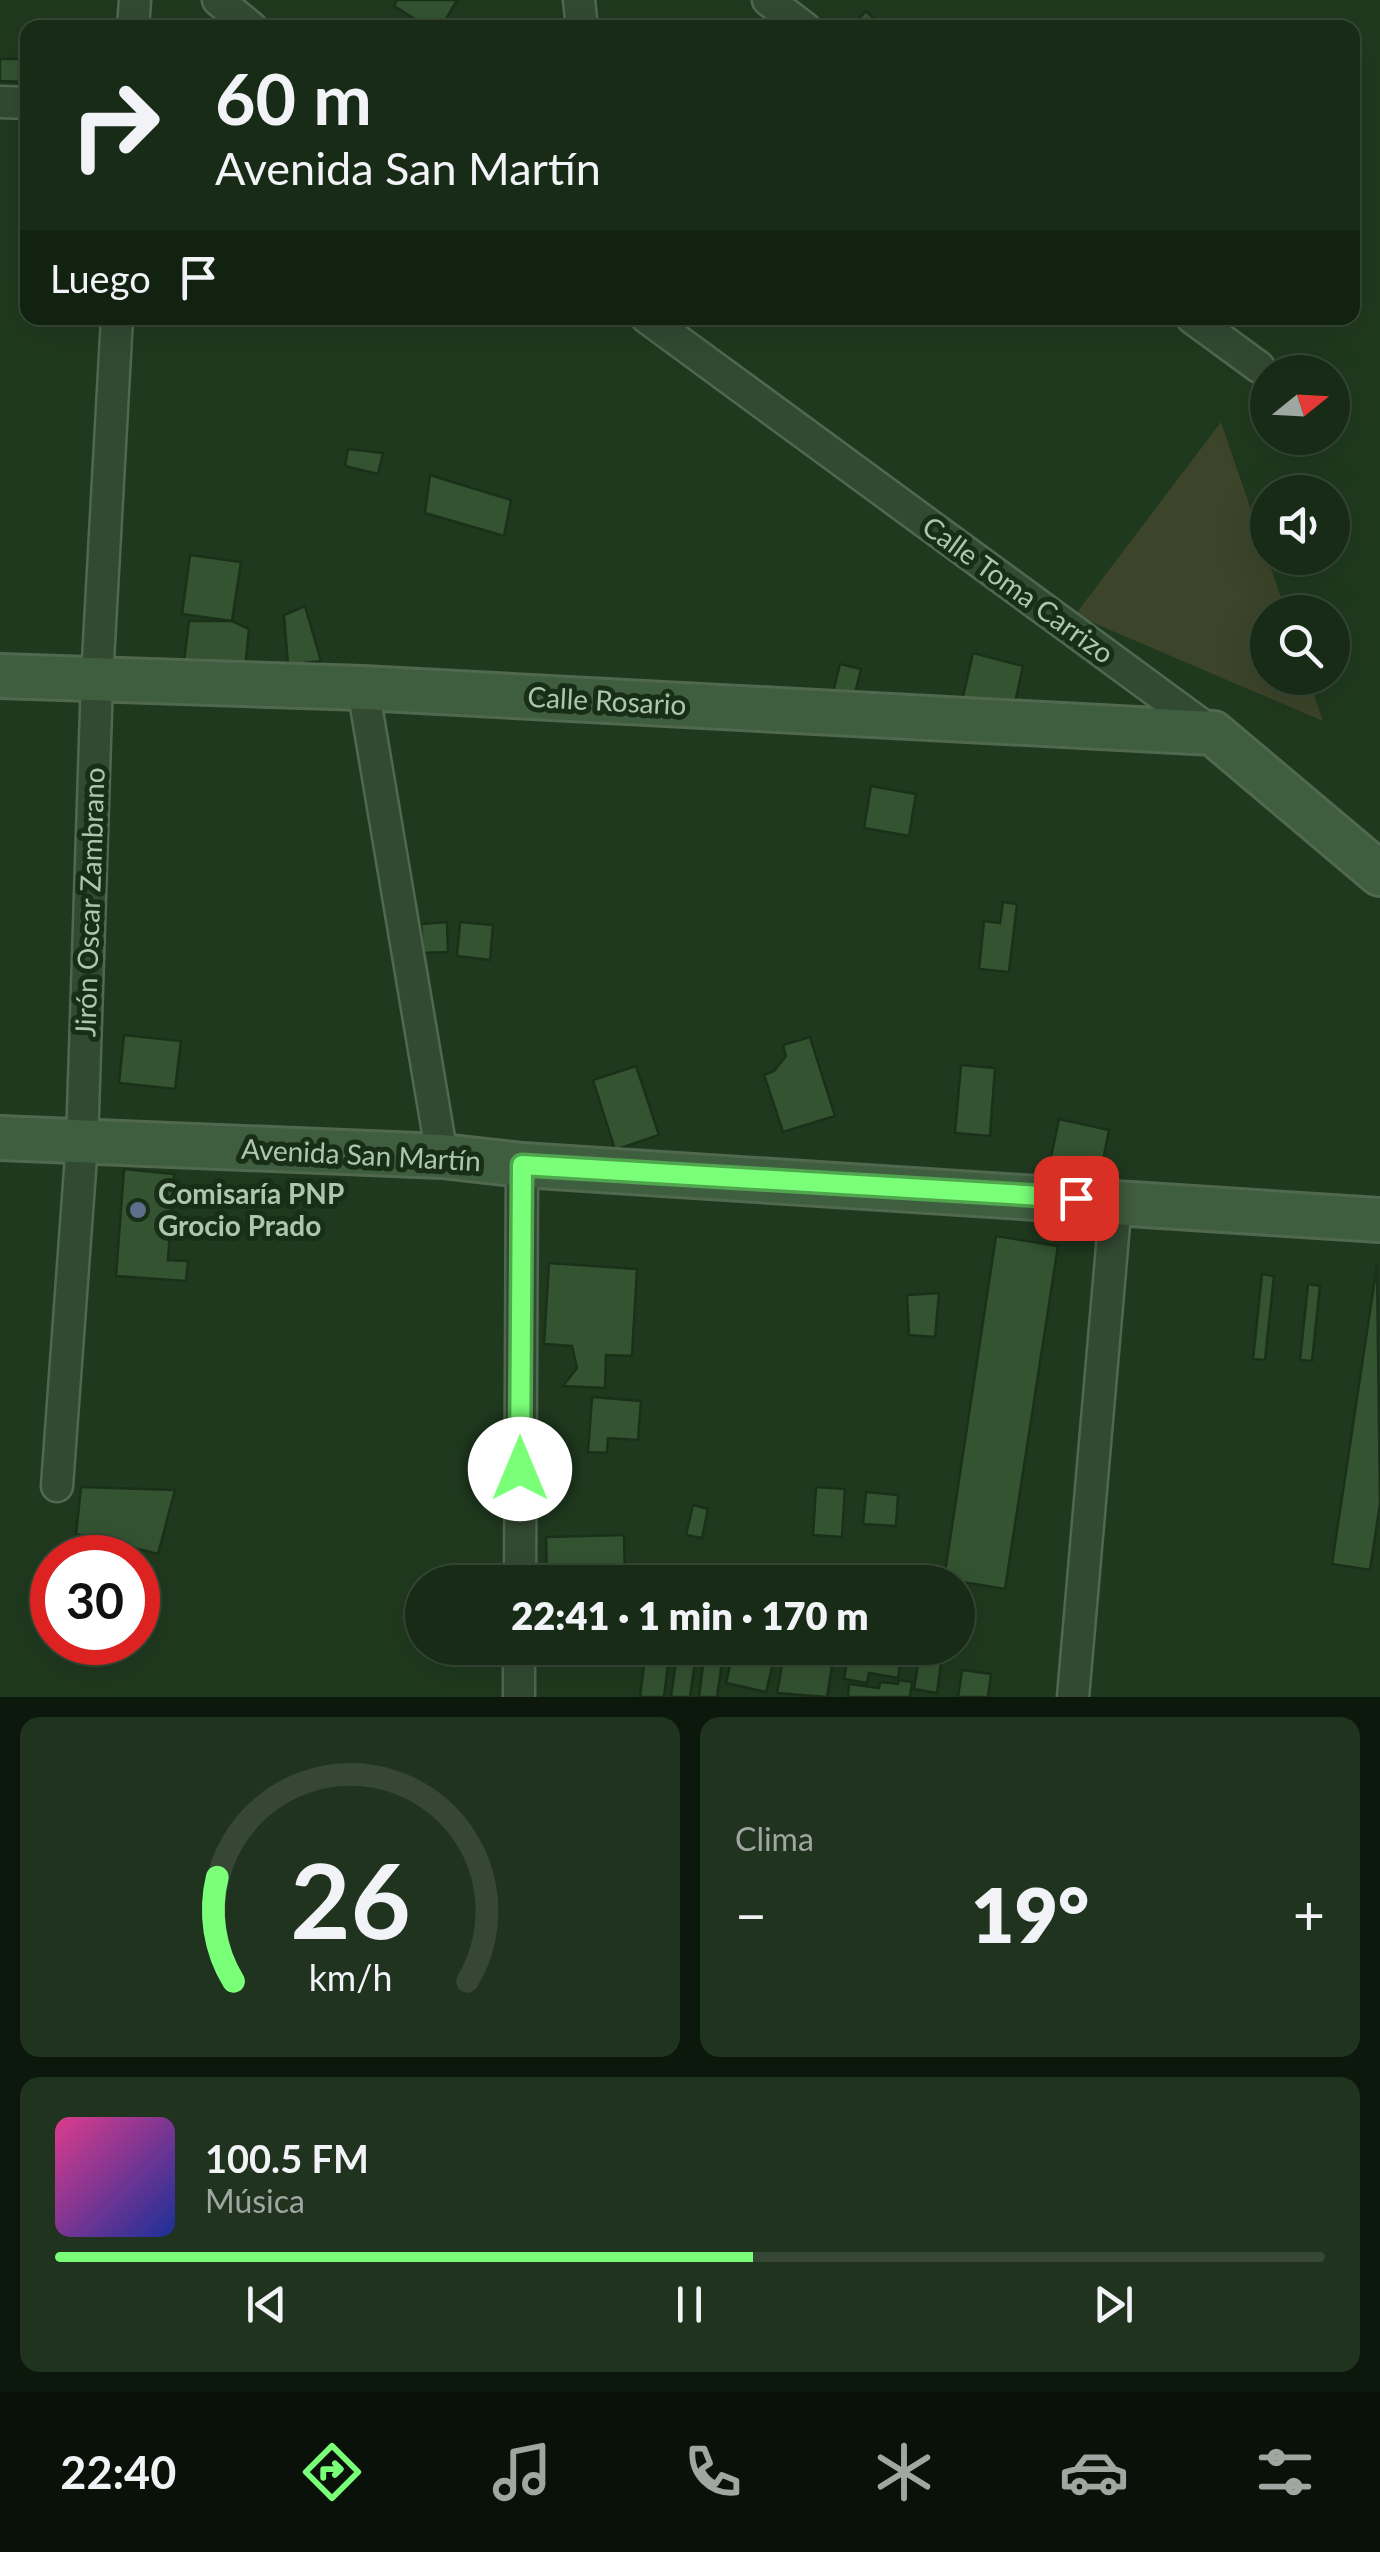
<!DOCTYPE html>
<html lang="es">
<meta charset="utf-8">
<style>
:root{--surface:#172b16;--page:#20331f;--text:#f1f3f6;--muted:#9ea7a1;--line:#364735;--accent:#7aff78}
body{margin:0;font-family:Lato,sans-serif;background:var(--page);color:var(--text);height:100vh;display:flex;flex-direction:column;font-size:38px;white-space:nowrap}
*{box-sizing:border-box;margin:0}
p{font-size:32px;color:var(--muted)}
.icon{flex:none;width:55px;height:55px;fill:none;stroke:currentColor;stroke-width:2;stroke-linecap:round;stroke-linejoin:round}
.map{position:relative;height:1697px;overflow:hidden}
.details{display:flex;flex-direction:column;gap:20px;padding:20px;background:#0d180c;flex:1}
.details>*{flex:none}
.banner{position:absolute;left:20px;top:20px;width:1340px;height:305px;border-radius:20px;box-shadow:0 10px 40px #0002,0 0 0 2px var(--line);background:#172b16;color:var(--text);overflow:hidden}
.needle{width:65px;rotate:72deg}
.fabs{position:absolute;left:1250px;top:355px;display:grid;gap:20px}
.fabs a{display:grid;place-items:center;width:100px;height:100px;border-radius:50%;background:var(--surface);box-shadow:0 10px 40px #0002,0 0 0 2px var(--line);font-size:50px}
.speed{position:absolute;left:30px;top:1535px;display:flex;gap:20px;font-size:50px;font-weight:700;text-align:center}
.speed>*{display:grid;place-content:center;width:130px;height:130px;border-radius:50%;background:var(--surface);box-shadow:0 10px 40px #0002,0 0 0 2px var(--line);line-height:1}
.speed .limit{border:15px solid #d22;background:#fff;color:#111}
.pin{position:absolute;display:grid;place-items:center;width:85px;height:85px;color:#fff;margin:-42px;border-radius:20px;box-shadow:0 5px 15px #0006}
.me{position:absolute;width:110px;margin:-55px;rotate:0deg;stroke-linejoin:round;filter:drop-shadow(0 0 8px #0008)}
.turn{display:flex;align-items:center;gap:35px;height:210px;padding:0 30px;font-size:45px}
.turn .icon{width:130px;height:130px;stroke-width:2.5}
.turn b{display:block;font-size:70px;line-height:85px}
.then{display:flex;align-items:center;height:95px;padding:0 30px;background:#0003;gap:20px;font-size:38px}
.big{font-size:75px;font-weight:800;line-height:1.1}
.details .tile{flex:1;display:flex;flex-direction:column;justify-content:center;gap:15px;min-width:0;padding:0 35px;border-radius:20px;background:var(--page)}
.details .dial{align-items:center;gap:0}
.dial svg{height:260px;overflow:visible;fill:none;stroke:var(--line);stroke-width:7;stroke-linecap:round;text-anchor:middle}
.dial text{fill:var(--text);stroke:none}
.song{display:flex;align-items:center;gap:30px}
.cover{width:120px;height:120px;border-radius:15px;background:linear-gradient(135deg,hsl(330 70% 55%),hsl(230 70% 35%))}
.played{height:10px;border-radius:5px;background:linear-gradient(90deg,var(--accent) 55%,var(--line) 55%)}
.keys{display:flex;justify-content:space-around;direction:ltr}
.heat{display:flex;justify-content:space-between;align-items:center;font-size:55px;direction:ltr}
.details .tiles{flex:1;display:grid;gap:20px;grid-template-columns:1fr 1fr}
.tile:last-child{grid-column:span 2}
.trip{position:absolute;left:405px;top:1565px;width:570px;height:100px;border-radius:50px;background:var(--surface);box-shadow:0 10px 40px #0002,0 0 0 2px var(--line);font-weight:800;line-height:100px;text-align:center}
.menu{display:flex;height:160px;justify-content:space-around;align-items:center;background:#091109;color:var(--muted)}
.menu .icon{width:70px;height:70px}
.menu .on{color:var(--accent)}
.menu b{font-size:45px;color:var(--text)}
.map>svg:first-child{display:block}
.green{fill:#3c4429}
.building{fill:#335331;stroke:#1a3019;stroke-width:2.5}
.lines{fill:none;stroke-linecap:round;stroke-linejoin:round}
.street-casing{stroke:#50684f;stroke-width:35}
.secondary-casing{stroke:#50684f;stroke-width:48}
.street{stroke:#334a32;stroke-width:30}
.secondary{stroke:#3f5d3f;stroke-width:42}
.route-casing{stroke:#4fa64e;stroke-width:25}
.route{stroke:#7aff78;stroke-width:18}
.service-dot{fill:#5c6f8a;stroke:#182e17;stroke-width:4}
.labels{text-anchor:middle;stroke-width:10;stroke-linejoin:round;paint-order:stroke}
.street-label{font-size:28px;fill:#acc7ac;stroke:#182e17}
.poi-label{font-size:28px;font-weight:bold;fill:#acc7ac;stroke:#182e17;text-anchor:start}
</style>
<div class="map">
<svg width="1380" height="1697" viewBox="0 0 1380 1697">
<rect width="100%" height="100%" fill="#1f391e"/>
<polygon class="green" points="1221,422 1286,612 1268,612 1268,678 1308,678 1323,721 1075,615"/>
<g class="building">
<polygon points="397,0 457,0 441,28 429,28 394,6"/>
<polygon points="866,11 884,28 850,28"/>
<polygon points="0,59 28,59 28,82 0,81"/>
<polygon points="348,449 383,453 378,474 345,466"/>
<polygon points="430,475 511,500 504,536 425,513"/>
<polygon points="190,555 241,562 232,621 182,614"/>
<polygon points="305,606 321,661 288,665 284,615"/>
<polygon points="189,621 232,621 249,629 245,669 184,661"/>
<polygon points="973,653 1023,666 1012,717 961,705"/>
<polygon points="840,664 861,669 853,701 832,696"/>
<polygon points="871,786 916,794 909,836 864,828"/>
<polygon points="1003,902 1017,904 1009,972 979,969 984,921 1000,923"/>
<polygon points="447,922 448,952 423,953 421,924"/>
<polygon points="460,922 493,925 490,960 457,956"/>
<polygon points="124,1035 181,1041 175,1089 119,1083"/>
<polygon points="810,1037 835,1116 783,1132 764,1075 774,1071 786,1056 783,1045"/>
<polygon points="961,1065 995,1068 990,1136 955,1133"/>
<polygon points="636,1066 659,1135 615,1150 593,1080"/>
<polygon points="1059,1119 1109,1130 1099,1181 1048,1171"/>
<polygon points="124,1169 174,1174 168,1260 188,1261 186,1281 116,1276"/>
<polygon points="996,1236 1058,1246 1005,1589 944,1579"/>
<polygon points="549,1263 637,1269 632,1356 606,1355 605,1388 563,1386 577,1368 572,1346 544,1344"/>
<polygon points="1377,1265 1380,1504 1370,1570 1332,1564"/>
<polygon points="1262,1274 1274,1276 1265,1360 1253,1359"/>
<polygon points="1308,1284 1320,1286 1312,1361 1300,1360"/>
<polygon points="939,1293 935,1337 909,1335 907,1295"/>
<polygon points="592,1397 641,1401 638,1440 608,1438 607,1453 588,1452"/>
<polygon points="81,1487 175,1490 158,1554 76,1534"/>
<polygon points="816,1487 845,1489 842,1537 813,1535"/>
<polygon points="866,1492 898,1495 896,1526 863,1524"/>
<polygon points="693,1505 708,1509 702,1538 686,1535"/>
<polygon points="624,1535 625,1581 547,1582 546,1537"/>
<polygon points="646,1648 670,1648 664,1697 640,1697"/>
<polygon points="678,1648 697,1648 690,1697 671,1697"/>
<polygon points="705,1648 724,1648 717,1697 699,1697"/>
<polygon points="734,1648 776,1652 766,1692 726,1683"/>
<polygon points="785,1648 835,1648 827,1697 777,1693"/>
<polygon points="849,1648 902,1652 898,1678 869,1673 867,1683 844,1679"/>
<polygon points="919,1659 941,1663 937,1693 914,1689"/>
<polygon points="962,1670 991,1674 988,1697 958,1697"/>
<polygon points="899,1680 912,1682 910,1697 848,1697 849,1684 879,1688 880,1682 898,1684"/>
</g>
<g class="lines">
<g class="street-casing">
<g id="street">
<polyline points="218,0 252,28"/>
<polyline points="579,0 582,28"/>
<polyline points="768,0 805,28"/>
<polyline points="133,28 135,0"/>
<polyline points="0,102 28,103"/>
<polyline points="647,318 1213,733"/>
<polyline points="1192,318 1259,367"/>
<polyline points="363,688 442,1156"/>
<polyline points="57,1486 82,1143 97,679 117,318"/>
<polyline points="520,1582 522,1165"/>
<polyline points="519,1697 519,1648"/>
<polyline points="1073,1697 1116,1201"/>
</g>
</g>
<g class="secondary-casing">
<g id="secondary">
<polyline points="0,676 363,688 1213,733 1380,874"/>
<polyline points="0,1138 442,1156 522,1165 1380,1220"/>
</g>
</g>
<use href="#street" class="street"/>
<use href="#secondary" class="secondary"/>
</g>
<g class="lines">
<g class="route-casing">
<polyline id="route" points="520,1469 522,1165 1076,1198"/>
</g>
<use href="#route" class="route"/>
</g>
<circle class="service-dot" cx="138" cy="1210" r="10"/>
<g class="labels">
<g class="street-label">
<text transform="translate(1018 590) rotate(36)" y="10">Calle Toma Carrizo</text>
<text transform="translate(607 701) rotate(3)" y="10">Calle Rosario</text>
<text transform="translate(90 902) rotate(-88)" y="10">Jirón Oscar Zambrano</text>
<text transform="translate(361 1155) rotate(3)" y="10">Avenida San Martín</text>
</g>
<g class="poi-label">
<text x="158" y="1204">Comisaría PNP<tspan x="158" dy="32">Grocio Prado</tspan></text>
</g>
</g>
</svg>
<div class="fabs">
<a><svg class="needle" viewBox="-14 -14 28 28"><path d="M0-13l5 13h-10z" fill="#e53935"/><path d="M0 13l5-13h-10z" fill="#9ea7a1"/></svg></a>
<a><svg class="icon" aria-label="sound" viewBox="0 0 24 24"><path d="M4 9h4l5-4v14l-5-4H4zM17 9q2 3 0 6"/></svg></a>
<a><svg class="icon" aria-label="search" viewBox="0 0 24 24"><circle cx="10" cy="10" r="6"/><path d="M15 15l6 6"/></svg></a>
</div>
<div class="speed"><div class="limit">30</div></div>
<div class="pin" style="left:1076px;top:1198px;background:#d93025"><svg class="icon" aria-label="arrive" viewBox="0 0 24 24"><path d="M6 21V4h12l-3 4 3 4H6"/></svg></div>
<svg class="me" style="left:520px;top:1469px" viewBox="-20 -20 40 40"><circle r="19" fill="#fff"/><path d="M0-13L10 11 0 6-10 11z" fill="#7aff78"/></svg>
<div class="trip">22:41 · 1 min · 170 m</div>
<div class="banner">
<div class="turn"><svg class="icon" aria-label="right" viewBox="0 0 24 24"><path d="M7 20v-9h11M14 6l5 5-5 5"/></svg><div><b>60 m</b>Avenida San Martín</div></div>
<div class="then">Luego<svg class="icon" aria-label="arrive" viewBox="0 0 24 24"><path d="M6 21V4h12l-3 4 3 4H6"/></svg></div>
</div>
</div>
<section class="details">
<div class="tiles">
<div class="tile dial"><svg viewBox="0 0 100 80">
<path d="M14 69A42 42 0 1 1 86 69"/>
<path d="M14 69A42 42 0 0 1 9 37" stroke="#7aff78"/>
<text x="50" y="56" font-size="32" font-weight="700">26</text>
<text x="50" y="72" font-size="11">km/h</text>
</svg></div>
<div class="tile"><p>Clima</p>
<div class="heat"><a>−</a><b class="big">19°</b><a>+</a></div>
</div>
<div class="tile">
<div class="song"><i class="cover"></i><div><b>100.5 FM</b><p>Música</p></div></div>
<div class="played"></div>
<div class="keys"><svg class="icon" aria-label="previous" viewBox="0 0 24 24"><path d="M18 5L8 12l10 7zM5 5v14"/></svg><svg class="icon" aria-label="pause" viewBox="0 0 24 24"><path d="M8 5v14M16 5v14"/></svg><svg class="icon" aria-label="next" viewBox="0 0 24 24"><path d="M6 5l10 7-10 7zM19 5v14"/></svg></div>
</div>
</div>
</section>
<nav class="menu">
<b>22:40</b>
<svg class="icon on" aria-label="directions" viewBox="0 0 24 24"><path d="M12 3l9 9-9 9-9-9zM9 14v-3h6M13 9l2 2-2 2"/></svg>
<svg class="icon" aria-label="music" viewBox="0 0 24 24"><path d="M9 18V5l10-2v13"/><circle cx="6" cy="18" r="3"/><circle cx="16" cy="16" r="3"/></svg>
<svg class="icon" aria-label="phone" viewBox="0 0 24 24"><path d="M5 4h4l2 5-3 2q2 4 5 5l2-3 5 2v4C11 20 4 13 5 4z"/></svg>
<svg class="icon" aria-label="climate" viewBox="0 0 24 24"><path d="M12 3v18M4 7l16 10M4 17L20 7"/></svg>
<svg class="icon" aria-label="car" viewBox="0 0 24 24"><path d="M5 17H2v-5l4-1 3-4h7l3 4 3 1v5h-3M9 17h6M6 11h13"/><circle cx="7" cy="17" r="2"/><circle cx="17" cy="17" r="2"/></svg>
<svg class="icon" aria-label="filters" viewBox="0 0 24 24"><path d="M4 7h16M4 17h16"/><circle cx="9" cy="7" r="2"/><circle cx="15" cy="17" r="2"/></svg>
</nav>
